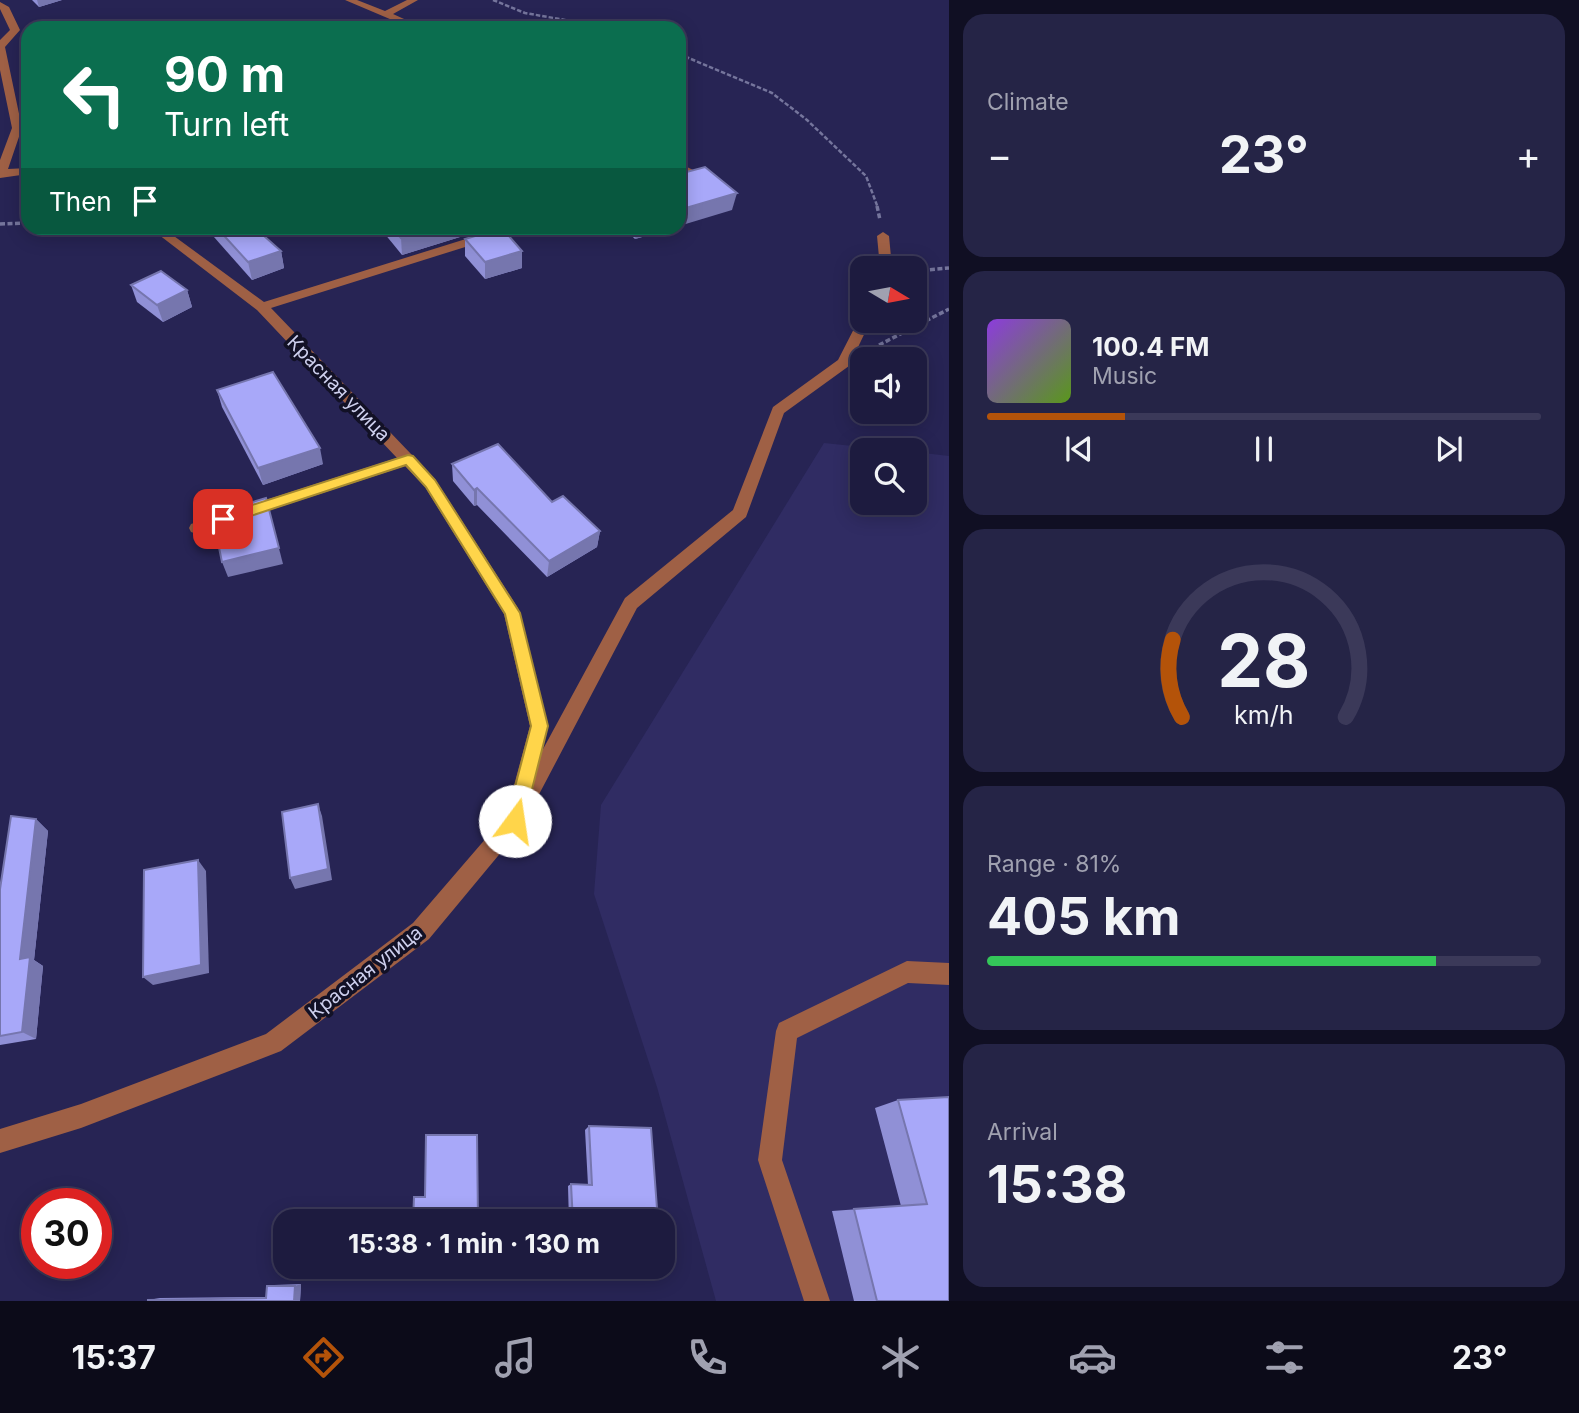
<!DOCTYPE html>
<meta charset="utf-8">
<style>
:root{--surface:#1d1b3f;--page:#252446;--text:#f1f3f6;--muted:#a0a1b0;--line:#3b3959;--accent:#b45309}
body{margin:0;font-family:Inter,sans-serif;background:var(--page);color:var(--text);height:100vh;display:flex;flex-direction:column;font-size:26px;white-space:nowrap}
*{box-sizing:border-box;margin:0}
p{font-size:23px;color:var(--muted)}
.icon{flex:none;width:38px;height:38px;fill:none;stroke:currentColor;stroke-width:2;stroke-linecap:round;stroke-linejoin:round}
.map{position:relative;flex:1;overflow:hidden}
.details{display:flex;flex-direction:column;gap:14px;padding:14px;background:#100f23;width:630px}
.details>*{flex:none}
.guide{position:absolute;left:21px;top:21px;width:665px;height:214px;border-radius:21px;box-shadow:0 4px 18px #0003,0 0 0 2px var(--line);background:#0b6e4f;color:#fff;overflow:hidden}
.needle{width:46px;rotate:100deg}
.controls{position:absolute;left:850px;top:256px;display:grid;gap:14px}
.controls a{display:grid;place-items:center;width:77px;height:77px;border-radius:14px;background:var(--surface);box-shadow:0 4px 18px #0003,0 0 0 2px var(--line);font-size:35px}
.speed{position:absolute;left:21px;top:1188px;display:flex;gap:14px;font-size:35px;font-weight:700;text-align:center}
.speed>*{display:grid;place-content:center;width:91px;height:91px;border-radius:50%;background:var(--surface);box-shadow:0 4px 18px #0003,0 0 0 2px var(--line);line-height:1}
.speed .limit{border:10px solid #d22;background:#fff;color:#111}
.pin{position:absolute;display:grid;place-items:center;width:60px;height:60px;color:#fff;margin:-30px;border-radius:14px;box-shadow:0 4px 10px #0006}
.me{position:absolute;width:77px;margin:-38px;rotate:14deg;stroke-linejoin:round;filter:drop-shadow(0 0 5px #0008)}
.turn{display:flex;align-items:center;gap:24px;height:147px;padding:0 28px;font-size:32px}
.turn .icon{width:91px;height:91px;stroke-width:2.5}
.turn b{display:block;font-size:49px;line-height:60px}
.then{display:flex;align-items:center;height:66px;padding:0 28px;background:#0003;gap:14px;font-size:26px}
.big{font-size:52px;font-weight:700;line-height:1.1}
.details .widget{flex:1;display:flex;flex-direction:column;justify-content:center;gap:10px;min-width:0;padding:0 24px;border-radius:21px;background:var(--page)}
.details .dial{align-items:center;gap:0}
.dial svg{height:182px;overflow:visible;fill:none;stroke:var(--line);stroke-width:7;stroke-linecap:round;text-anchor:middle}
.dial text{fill:var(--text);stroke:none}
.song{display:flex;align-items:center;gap:21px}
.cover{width:84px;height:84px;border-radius:10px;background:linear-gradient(135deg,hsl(270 70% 55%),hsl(90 70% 35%))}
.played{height:7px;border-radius:4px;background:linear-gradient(90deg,var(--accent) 25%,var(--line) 25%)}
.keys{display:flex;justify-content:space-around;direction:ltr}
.heat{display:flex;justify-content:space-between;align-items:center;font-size:38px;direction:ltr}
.charge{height:10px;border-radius:5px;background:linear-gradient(90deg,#34c759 81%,var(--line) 0)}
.trip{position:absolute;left:273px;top:1209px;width:402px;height:70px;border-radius:21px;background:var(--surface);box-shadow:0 4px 18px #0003,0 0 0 2px var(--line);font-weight:700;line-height:70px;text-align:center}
.menu{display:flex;height:112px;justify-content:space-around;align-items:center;background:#0c0b19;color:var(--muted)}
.menu .icon{width:49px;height:49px}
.menu .on{color:var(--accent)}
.menu b{font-size:32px;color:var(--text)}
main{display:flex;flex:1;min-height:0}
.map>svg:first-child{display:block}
.built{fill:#302c63}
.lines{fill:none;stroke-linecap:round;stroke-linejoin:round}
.path-far1{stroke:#75759c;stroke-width:2.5;stroke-dasharray:4.5 2;stroke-linecap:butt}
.path{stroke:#75759c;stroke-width:3.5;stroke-dasharray:5 2.5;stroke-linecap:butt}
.minor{fill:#9f6045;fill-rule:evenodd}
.wall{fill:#9090d6}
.shaded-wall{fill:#7676ae}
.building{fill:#a8a8f9;stroke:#7676ae;stroke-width:2}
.route{fill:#ffd54a;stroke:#a68a30;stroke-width:2}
.labels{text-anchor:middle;stroke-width:7;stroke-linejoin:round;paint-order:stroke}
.street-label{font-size:19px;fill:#ced0ee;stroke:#121126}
</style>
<main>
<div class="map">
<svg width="949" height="1301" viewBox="0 0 949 1301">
<rect width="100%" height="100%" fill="#272454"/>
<polygon class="built" points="824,443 891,450 863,450 863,502 915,502 915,452 949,456 949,1301 716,1301 657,1087 594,894 601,805"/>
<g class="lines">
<g class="path-far1">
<polyline points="493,0 525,13 611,28"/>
<polyline points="679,54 772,93 807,120 866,176 878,208"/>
</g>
<g class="path">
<polyline points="877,206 880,220"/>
<polyline points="0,224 28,223"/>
<polyline points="915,271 949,268"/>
<polyline points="879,345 949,309"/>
</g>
<g class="minor">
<polygon points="345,0 357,0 385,11 407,0 418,0 393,14 424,28 411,28"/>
<polygon points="0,2 9,7 20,30 5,47 22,128 8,169 28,168 28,174 0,178 0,160 12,128 0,70 0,40 10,30 0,9"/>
<polygon points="679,163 695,171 689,174 679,170"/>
<polygon points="150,228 163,228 264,302 501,228 518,228 516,231 271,308 435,479 518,608 548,726 542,751 625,598 733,510 773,407 838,360 860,317 863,317 863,320 871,320 849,366 784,413 746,517 637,608 535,802 529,805 522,827 429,939 281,1051 81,1128 0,1153 0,1129 81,1104 266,1034 413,923 506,815 530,726 504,614 425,487 405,466 197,534 191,532 189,528 191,524 397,458 257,310"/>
<polygon points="883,232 889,236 892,268 880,268 877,236"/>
<polygon points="907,961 949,963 949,985 908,983 797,1038 782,1160 830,1301 804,1301 758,1160 776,1031 779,1023"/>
</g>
</g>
<g class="wall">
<polygon points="32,0 62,0 39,7"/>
<polygon points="206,228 255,228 281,251 284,268 252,280"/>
<polygon points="380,228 460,228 460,237 402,255"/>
<polygon points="623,228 674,228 635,239"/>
<polygon points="465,239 522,251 522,268 485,279 465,256"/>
<polygon points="131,285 187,290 192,307 163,322 137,302"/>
<polygon points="217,390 323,464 263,485 222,407"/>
<polygon points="452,464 552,502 600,531 597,547 547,577 477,505 474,506 453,481"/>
<polygon points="36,819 48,831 34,960 43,966 36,1039 0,1045 0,889"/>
<polygon points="949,1097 949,1301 854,1301 832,1211 901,1206 875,1108 898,1100"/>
<polygon points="589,1126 658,1222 569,1222 568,1186 571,1184 588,1185 585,1130"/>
<polygon points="301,1284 300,1301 323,1301 148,1301 148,1300 160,1298 266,1297 267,1286 274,1285"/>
</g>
<g class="shaded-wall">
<polygon points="37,0 62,0 39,7"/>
<polygon points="737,193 732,210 679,226 679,210"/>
<polygon points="436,228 460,228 460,237 402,255 401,238"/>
<polygon points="637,228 674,228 635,239"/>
<polygon points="281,251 284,268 252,280 248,262"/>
<polygon points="522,251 522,268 485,279 485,262"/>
<polygon points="187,290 192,307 163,322 157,305"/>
<polygon points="320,448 323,464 263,485 258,468"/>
<polygon points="477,488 477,505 474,506 474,490"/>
<polygon points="266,498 283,564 228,577 222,562"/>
<polygon points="600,531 597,547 547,577 549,561"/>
<polygon points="318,804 322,816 332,880 295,889 290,878"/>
<polygon points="36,819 48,831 34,960 43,966 36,1039 22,1032 20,959"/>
<polygon points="198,860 206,871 209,973 153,985 143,977"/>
<polygon points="301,1284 300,1301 294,1301 295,1286"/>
</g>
<g class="building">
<polygon points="705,167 737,193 679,210 679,174"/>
<polygon points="217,228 255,228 281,251 248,262"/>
<polygon points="392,228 436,228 401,238"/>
<polygon points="502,228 522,251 485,262 465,239"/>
<polygon points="161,271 187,290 157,305 131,285"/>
<polygon points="273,372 320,448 258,468 217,390"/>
<polygon points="498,444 552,502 563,496 600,531 549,561 477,488 474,490 452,464"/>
<polygon points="266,498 279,548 222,562 212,514"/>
<polygon points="318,804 328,869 290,878 282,812"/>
<polygon points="11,816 36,819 20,959 30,957 22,1032 0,1036 0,889"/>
<polygon points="198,860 201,965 143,977 144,870"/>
<polygon points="949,1097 949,1301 877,1301 854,1209 927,1204 898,1100"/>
<polygon points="589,1126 651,1128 658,1222 573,1222 571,1184 592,1185"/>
<polygon points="426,1135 477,1135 478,1222 413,1222 414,1197 425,1197"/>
<polygon points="267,1286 295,1286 294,1301 148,1301 148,1300 266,1298"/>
</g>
<polygon class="route" points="408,455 413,456 435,480 520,613 548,726 524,821 521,827 515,829 508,827 506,821 531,726 505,614 426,487 406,465 223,525 216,519 218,516"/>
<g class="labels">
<g class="street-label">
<text transform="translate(339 388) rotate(46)" y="7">Красная улица</text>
<text transform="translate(365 972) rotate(-38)" y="7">Красная улица</text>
</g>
</g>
</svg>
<div class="controls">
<a><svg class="needle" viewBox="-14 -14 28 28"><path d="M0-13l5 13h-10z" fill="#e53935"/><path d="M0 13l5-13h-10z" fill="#a0a1b0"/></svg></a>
<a><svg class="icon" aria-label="sound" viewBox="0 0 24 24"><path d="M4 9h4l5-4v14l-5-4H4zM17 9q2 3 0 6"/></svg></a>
<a><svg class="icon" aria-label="search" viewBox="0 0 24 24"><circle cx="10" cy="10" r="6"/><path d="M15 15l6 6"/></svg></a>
</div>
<div class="speed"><div class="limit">30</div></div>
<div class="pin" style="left:223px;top:519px;background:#d93025"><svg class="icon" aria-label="arrive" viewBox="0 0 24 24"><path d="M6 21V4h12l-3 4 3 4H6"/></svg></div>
<svg class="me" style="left:515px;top:821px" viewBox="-20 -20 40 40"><circle r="19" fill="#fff"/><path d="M0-13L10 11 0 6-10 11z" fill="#ffd54a"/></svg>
<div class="trip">15:38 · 1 min · 130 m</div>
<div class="guide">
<div class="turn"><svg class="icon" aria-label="left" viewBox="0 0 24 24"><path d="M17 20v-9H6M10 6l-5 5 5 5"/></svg><div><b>90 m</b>Turn left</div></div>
<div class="then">Then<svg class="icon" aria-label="arrive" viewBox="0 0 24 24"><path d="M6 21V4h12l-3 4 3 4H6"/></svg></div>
</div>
</div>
<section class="details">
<div class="widget"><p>Climate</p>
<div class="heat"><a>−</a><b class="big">23°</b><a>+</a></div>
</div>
<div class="widget">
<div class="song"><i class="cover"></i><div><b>100.4 FM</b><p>Music</p></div></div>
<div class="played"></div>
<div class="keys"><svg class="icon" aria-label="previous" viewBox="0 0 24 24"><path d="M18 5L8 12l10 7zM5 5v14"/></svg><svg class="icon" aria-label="pause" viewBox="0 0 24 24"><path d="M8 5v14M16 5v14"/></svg><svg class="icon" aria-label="next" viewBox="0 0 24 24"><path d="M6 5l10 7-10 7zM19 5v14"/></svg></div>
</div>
<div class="widget dial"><svg viewBox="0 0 100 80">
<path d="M14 69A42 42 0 1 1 86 69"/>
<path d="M14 69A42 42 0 0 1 10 35" stroke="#b45309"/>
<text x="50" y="56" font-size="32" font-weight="700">28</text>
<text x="50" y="72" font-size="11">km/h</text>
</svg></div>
<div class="widget"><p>Range · 81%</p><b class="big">405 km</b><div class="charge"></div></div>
<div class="widget"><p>Arrival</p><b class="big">15:38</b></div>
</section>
</main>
<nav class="menu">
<b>15:37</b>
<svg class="icon on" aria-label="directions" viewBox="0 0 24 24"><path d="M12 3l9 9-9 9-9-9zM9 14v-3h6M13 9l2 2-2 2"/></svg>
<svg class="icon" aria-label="music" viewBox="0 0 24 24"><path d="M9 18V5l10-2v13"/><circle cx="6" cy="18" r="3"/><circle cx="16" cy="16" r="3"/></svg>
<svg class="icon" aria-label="phone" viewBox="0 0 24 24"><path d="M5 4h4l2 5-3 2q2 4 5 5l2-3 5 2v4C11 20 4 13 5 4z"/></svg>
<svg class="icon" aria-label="climate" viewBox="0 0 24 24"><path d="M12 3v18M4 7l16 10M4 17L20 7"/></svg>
<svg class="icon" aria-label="car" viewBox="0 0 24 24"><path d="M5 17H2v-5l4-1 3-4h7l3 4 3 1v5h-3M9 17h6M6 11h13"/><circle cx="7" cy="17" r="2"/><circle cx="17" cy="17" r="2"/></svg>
<svg class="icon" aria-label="filters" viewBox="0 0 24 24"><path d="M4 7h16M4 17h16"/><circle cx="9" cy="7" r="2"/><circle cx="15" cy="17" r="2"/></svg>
<b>23°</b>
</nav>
